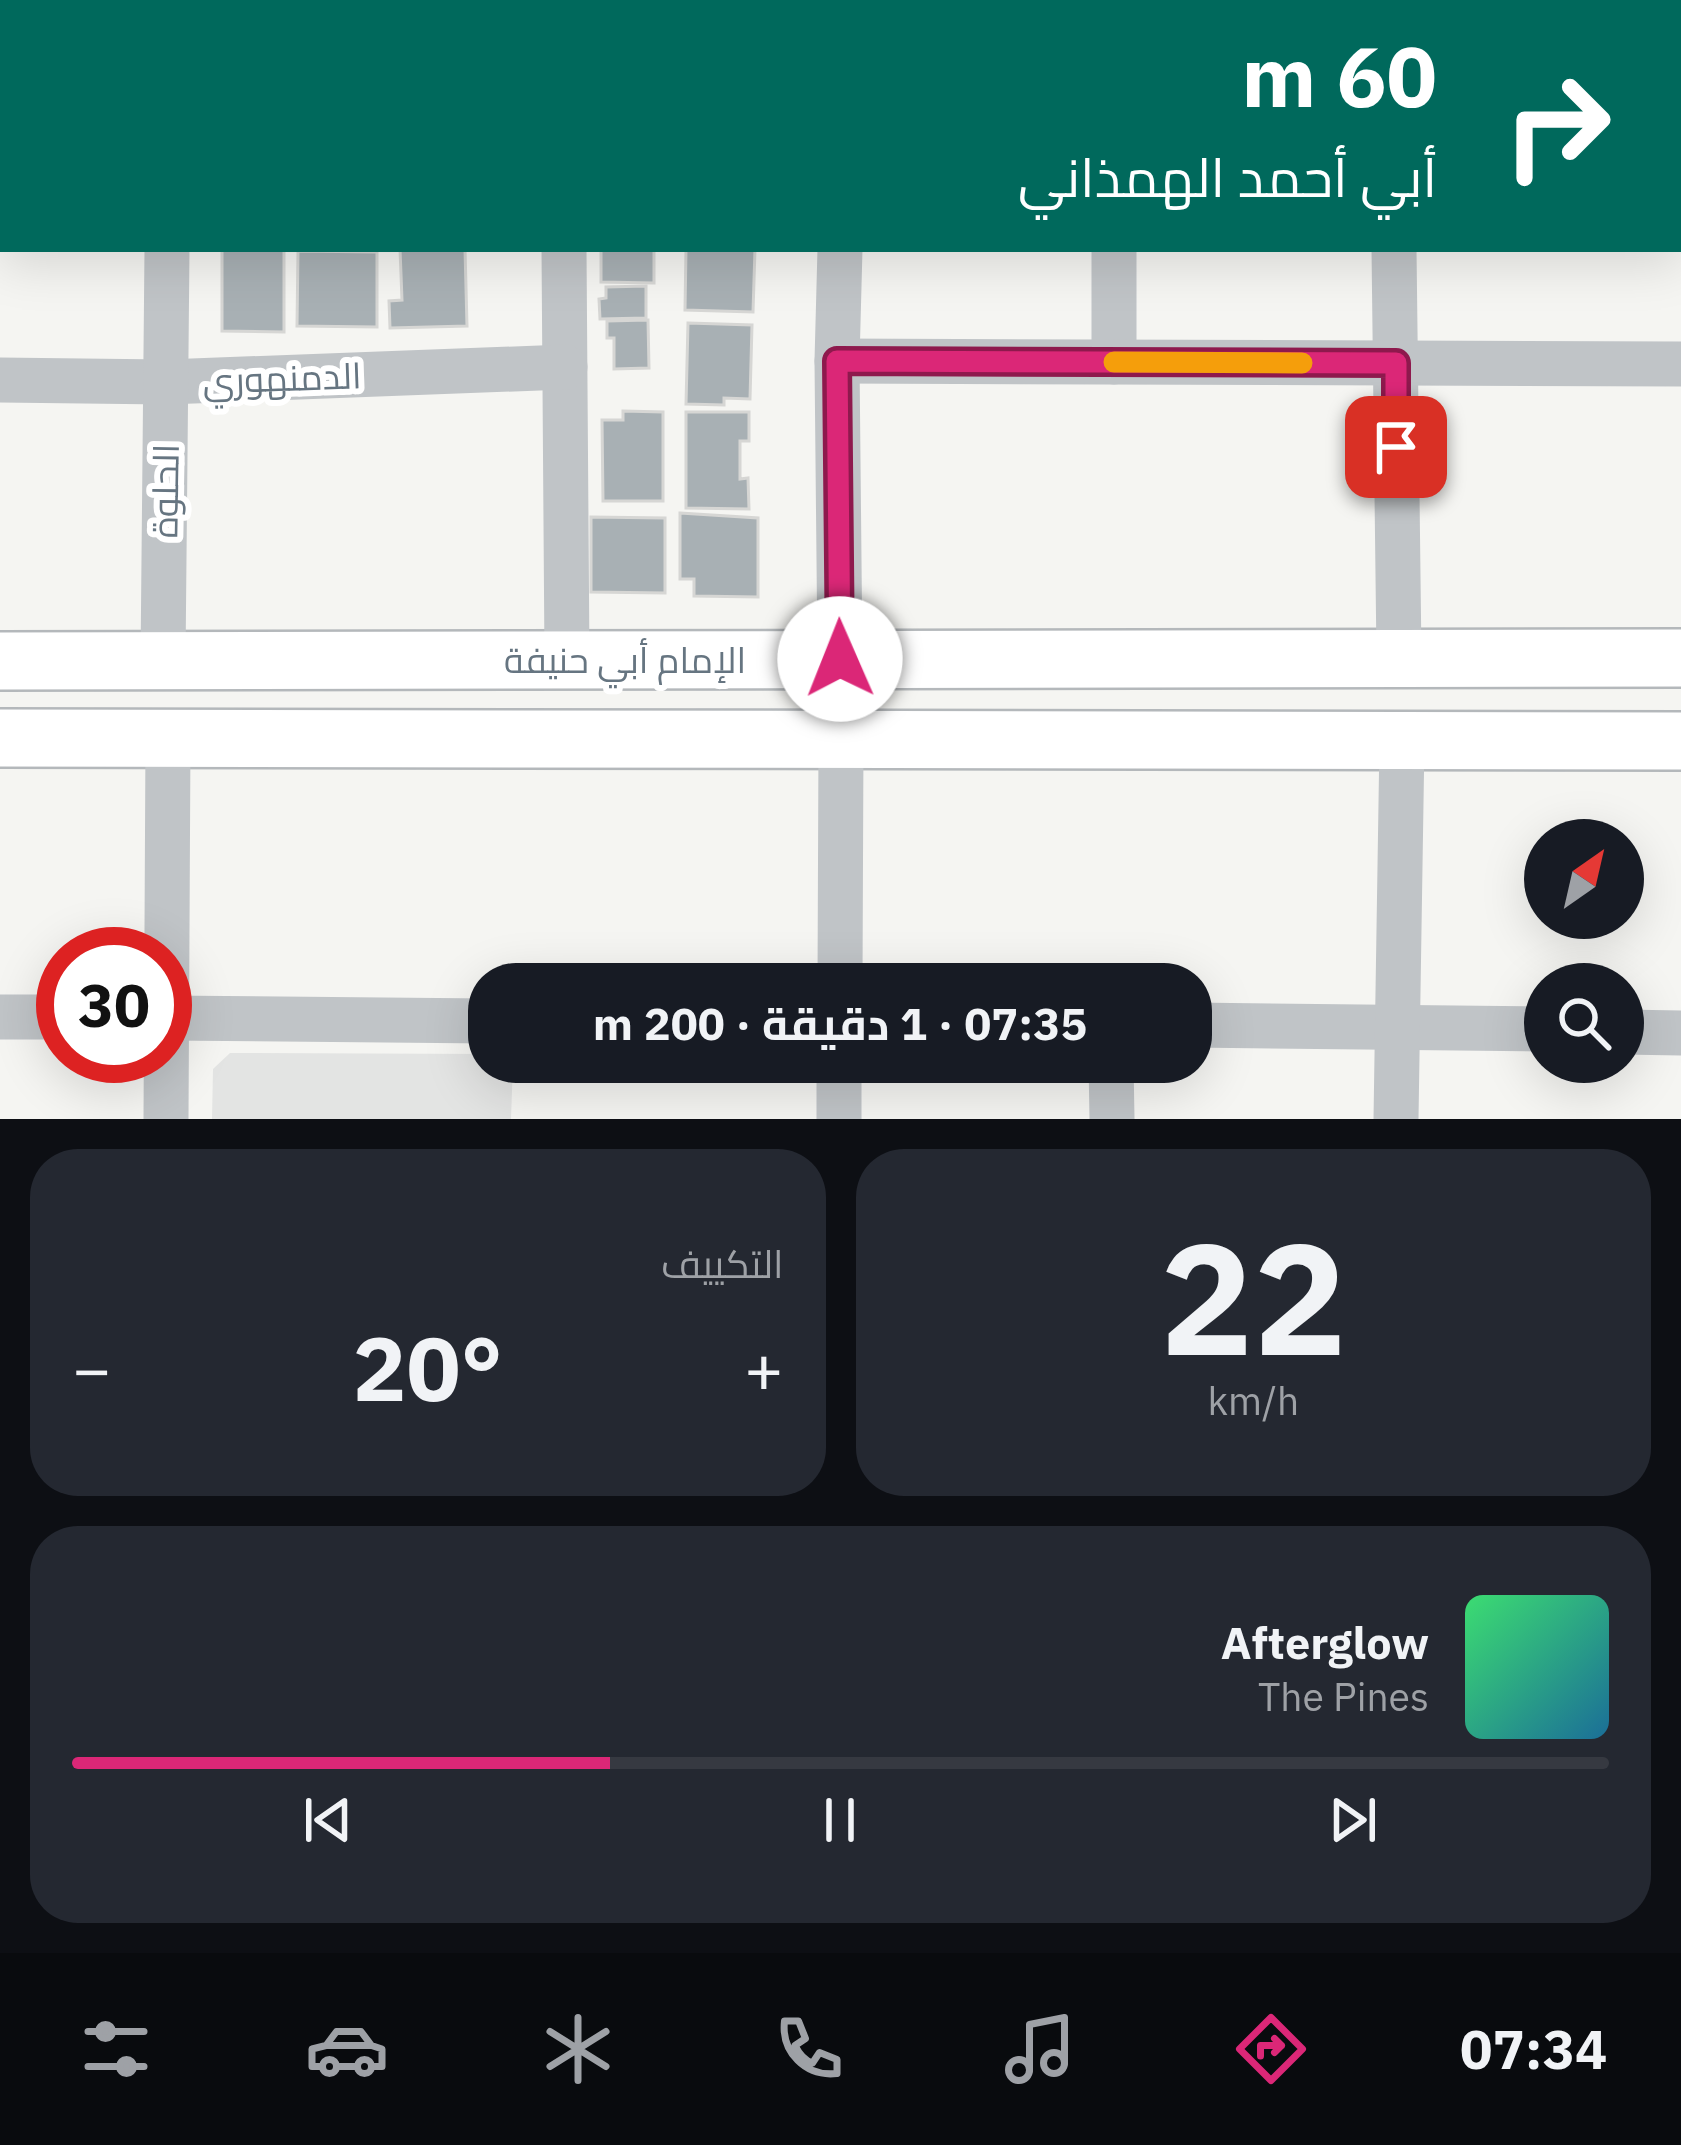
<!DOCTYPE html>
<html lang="ar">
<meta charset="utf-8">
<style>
:root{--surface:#171b24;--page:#242831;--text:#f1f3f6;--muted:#9ea1a6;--line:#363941;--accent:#db2777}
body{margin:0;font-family:"IBM Plex Sans",Cairo,sans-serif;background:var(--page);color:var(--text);direction:rtl;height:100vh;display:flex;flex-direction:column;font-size:45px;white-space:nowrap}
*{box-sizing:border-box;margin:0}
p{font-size:39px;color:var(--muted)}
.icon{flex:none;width:66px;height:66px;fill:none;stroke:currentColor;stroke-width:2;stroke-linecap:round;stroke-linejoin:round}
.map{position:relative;height:1119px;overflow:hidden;direction:ltr}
.sheet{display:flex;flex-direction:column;gap:30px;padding:30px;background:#0d0f14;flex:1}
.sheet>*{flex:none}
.top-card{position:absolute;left:0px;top:0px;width:1683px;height:252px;box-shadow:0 12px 48px #0002;direction:rtl;background:#00695c;color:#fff;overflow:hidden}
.needle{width:78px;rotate:34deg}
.controls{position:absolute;left:1524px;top:819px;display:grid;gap:24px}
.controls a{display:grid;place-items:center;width:120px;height:120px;border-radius:50%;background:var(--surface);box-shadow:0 12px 48px #0002;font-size:60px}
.speed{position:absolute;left:36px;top:927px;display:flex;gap:24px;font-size:60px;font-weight:700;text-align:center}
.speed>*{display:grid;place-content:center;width:156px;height:156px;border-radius:50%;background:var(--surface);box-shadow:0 12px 48px #0002;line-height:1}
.speed .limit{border:18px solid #d22;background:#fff;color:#111}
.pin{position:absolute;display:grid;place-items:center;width:102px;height:102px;color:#fff;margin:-51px;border-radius:24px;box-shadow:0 6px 18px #0006}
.me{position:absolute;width:132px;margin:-66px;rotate:359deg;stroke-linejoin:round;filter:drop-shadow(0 0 9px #0008)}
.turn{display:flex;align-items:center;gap:42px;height:252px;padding:0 48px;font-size:54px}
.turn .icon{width:156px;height:156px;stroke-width:2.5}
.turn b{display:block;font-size:84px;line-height:102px}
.big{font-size:90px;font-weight:700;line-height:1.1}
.sheet .card{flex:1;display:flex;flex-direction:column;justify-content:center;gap:18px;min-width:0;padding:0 42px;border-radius:48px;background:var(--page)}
.sheet .dial{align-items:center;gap:0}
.dial b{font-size:156px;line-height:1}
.song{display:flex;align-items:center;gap:36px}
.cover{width:144px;height:144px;border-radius:18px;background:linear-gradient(135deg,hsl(140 70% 55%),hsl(200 70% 35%))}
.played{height:12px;border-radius:6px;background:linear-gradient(90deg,var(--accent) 35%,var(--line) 35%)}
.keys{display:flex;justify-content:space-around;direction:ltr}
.heat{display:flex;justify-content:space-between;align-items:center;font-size:66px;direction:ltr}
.sheet .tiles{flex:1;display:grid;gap:30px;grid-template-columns:1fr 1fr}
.card:last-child{grid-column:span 2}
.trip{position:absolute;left:468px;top:963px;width:744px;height:120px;border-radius:48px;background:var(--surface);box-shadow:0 12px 48px #0002;font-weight:700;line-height:120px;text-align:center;direction:rtl}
.tabs{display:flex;height:192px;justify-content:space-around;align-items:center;background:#090b0e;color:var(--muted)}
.tabs .icon{width:84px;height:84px}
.tabs .selected{color:var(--accent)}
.tabs b{font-size:54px;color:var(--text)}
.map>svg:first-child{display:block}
.built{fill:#e3e4e3}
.building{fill:#a8b0b4;stroke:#d6d6d4;stroke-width:3}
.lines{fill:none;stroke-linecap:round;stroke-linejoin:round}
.major-casing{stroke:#b4b8bb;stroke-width:62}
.minor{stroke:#c0c4c7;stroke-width:45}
.major{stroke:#fff;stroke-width:57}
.route-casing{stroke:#8e194d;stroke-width:30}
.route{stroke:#db2777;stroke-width:21}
.slow{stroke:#f59e0b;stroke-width:21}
.labels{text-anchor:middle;stroke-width:12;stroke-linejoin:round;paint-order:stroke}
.street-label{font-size:36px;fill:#667581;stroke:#fff}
</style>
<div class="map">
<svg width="1681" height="1119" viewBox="0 0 1681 1119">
<rect width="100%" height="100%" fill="#f5f5f2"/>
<polygon class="built" points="230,1053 489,1054 489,1062 513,1062 511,1119 212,1119 213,1069"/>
<g class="building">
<polygon points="222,249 284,249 284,332 222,331"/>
<polygon points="400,249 465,249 467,326 390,328 389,301 402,300"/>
<polygon points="601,249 654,249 654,283 601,282"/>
<polygon points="686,249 755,249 753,312 685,310"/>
<polygon points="298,251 377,252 377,327 297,326"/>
<polygon points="646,286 646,318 600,319 599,299 606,298 606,287"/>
<polygon points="648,320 649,368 614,369 614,338 607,338 607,321"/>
<polygon points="688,323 752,325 750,399 724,398 724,405 686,404"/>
<polygon points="623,411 663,412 663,501 603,501 602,420 623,420"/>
<polygon points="686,412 749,412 749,441 740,441 740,479 748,478 749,509 686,508"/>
<polygon points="680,513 758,518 758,597 694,596 694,579 680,579"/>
<polygon points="591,517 665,518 665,593 591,592"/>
</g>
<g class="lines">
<g class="major-casing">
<g id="major">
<polyline points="0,661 1681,658"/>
<polyline points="0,738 1681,741"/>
</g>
</g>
<g class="minor">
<polyline points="563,0 563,3"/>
<polyline points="1113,0 1113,3"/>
<polyline points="1392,0 1392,3"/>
<polyline points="169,3 169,0"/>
<polyline points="847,3 848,0"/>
<polyline points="1680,103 1681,103"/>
<polyline points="564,249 567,660"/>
<polyline points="1114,249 1114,362"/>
<polyline points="1394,249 1399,657"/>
<polyline points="837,361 1681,364"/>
<polyline points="0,380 166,382 565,367"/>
<polyline points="840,659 837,361 840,249"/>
<polyline points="163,661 167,249"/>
<polyline points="840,984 841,739"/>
<polyline points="0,1017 63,1017"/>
<polyline points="165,1018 489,1021"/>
<polyline points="1191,1025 1545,1029"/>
<polyline points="1623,1032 1681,1033"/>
<polyline points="1111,1062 1112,1119"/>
<polyline points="166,1119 168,738"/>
<polyline points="839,1119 839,1062"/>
<polyline points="1396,1119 1402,740"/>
</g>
<use href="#major" class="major"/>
</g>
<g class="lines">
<g class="route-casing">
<polyline id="route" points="840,659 837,361 1396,363 1396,447"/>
</g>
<use href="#route" class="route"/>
<polyline class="slow" points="1114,362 1302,363"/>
</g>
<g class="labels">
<g class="street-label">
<text transform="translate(282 378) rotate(-2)" y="13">الدمنهوري</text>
<text transform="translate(165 491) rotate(-89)" y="13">الحلوة</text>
<text x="625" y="673">الإمام أبي حنيفة</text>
</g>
</g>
</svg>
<div class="controls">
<a><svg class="needle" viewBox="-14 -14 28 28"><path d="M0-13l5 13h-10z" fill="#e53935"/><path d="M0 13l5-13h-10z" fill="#9ea1a6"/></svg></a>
<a><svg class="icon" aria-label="search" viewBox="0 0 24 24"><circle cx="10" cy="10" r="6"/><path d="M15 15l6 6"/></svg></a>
</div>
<div class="speed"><div class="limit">30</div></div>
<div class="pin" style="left:1396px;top:447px;background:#d93025"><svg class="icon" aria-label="arrive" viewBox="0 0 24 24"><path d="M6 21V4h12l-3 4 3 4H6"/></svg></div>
<svg class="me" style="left:840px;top:659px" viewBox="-20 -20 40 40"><circle r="19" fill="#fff"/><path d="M0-13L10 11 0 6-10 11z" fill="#db2777"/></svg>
<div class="trip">07:35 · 1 دقيقة · 200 m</div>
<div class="top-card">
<div class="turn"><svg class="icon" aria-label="right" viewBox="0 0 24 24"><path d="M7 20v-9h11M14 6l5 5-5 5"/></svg><div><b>60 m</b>أبي أحمد الهمذاني</div></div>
</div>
</div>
<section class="sheet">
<div class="tiles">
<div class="card dial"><b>22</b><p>km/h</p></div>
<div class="card"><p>التكييف</p>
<div class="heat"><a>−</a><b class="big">20°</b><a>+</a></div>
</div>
<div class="card">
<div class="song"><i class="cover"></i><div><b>Afterglow</b><p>The Pines</p></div></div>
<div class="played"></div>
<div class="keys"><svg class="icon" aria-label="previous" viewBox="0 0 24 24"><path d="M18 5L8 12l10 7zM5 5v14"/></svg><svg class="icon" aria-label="pause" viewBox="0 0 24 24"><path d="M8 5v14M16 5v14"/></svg><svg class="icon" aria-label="next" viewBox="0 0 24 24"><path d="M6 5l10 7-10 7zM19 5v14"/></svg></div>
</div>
</div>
</section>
<nav class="tabs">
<b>07:34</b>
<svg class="icon selected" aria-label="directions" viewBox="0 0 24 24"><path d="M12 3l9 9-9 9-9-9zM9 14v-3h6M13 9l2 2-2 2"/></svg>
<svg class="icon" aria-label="music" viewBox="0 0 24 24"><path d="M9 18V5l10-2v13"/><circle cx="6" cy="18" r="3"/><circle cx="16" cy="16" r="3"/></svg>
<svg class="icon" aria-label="phone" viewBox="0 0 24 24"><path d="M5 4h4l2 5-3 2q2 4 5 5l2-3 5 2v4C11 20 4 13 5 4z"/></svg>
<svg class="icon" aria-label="climate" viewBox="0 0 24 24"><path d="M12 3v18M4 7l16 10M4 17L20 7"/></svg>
<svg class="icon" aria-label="car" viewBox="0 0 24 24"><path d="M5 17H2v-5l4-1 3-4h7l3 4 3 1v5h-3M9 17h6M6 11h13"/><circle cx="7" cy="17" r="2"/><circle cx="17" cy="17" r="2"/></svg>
<svg class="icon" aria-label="filters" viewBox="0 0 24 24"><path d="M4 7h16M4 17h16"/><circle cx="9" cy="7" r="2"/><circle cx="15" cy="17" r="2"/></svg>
</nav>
